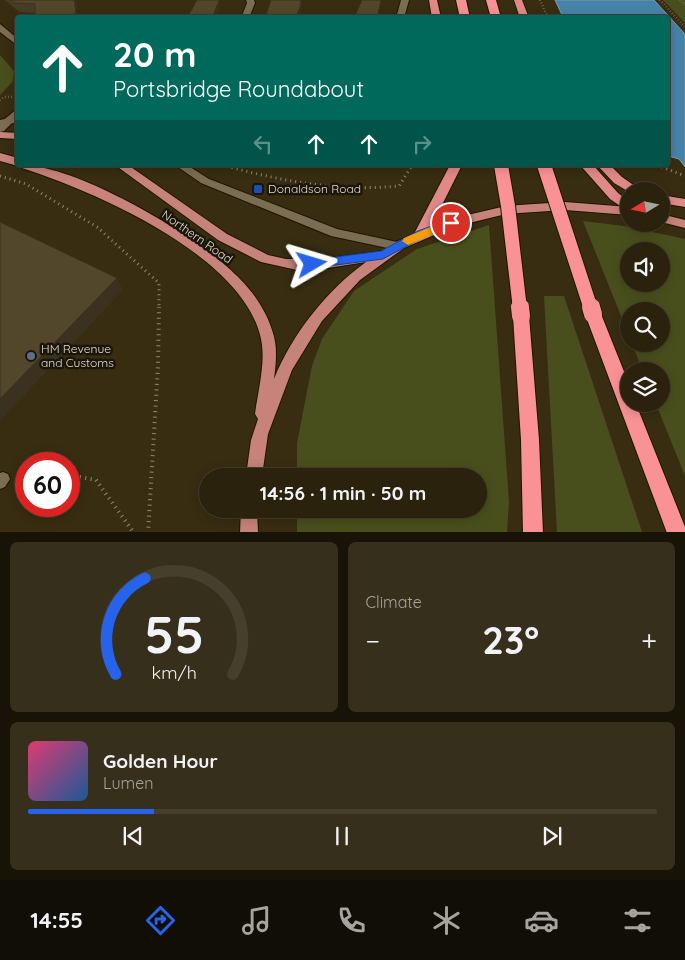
<!DOCTYPE html>
<meta charset="utf-8">
<style>
:root{--surface:#2a220d;--page:#362f1b;--text:#f1f3f6;--muted:#a5a49d;--line:#463f2e;--accent:#2563eb}
body{margin:0;font-family:Quicksand,sans-serif;background:var(--page);color:var(--text);height:100vh;display:flex;flex-direction:column;font-size:19px;white-space:nowrap}
*{box-sizing:border-box;margin:0}
p{font-size:16px;color:var(--muted)}
.icon{flex:none;width:28px;height:28px;fill:none;stroke:currentColor;stroke-width:2;stroke-linecap:round;stroke-linejoin:round}
.map{position:relative;height:532px;overflow:hidden}
.drawer{display:flex;flex-direction:column;gap:10px;padding:10px;background:#171307;flex:1}
.drawer>*{flex:none}
.banner{position:absolute;left:15px;top:15px;width:655px;height:152px;border-radius:5px;box-shadow:0 2px 12px #0003,0 0 0 1px var(--line);background:#00695c;color:#fff;overflow:hidden}
.needle{width:32px;rotate:260deg}
.tools{position:absolute;left:620px;top:182px;display:grid;gap:10px}
.tools a{display:grid;place-items:center;width:50px;height:50px;border-radius:50%;background:var(--surface);box-shadow:0 2px 12px #0003,0 0 0 1px var(--line);font-size:25px}
.speed{position:absolute;left:15px;top:452px;display:flex;gap:10px;font-size:25px;font-weight:700;text-align:center}
.speed>*{display:grid;place-content:center;width:65px;height:65px;border-radius:50%;background:var(--surface);box-shadow:0 2px 12px #0003,0 0 0 1px var(--line);line-height:1}
.speed .limit{border:8px solid #d22;background:#fff;color:#111}
.pin{position:absolute;display:grid;place-items:center;width:42px;height:42px;color:#fff;margin:-21px;border:2px solid #fff;border-radius:50%;box-shadow:0 1px 5px #0007}
.me{position:absolute;width:55px;margin:-28px;rotate:83deg;stroke-linejoin:round;filter:drop-shadow(0 0 4px #0008)}
.turn{display:flex;align-items:center;gap:18px;height:105px;padding:0 15px;font-size:22px}
.turn .icon{width:65px;height:65px;stroke-width:2.5}
.turn b{display:block;font-size:35px;line-height:42px}
.lanes{display:flex;align-items:center;height:48px;padding:0 15px;background:#0003;justify-content:center;gap:25px;direction:ltr}
.lanes .off{opacity:.35}
.big{font-size:38px;font-weight:700;line-height:1.1}
.drawer .widget{flex:1;display:flex;flex-direction:column;justify-content:center;gap:8px;min-width:0;padding:0 18px;border-radius:8px;background:var(--page)}
.drawer .dial{align-items:center;gap:0}
.dial svg{height:130px;overflow:visible;fill:none;stroke:var(--line);stroke-width:7;stroke-linecap:round;text-anchor:middle}
.dial text{fill:var(--text);stroke:none}
.song{display:flex;align-items:center;gap:15px}
.cover{width:60px;height:60px;border-radius:8px;background:linear-gradient(135deg,hsl(340 70% 55%),hsl(210 70% 35%))}
.played{height:5px;border-radius:2px;background:linear-gradient(90deg,var(--accent) 20%,var(--line) 20%)}
.keys{display:flex;justify-content:space-around;direction:ltr}
.heat{display:flex;justify-content:space-between;align-items:center;font-size:28px;direction:ltr}
.drawer .tiles{flex:1;display:grid;gap:10px;grid-template-columns:1fr 1fr}
.widget:last-child{grid-column:span 2}
.trip{position:absolute;left:199px;top:468px;width:288px;height:50px;border-radius:25px;background:var(--surface);box-shadow:0 2px 12px #0003,0 0 0 1px var(--line);font-weight:700;line-height:50px;text-align:center}
.menu{display:flex;height:80px;justify-content:space-around;align-items:center;background:#110e05;color:var(--muted)}
.menu .icon{width:35px;height:35px}
.menu .current{color:var(--accent)}
.menu b{font-size:22px;color:var(--text)}
.map>svg:first-child{display:block}
.green{fill:#494f1c;fill-rule:evenodd}
.water{fill:#4783a8;stroke:#769db2}
.lines{fill:none;stroke-linecap:round;stroke-linejoin:round}
.service-casing{stroke:#1f1500;stroke-width:2}
.minor-casing{stroke:#1f1500;stroke-width:2}
.tertiary-casing{stroke:#1f1500;stroke-width:2}
.primary-casing{stroke:#1f1500;stroke-width:2}
.trunk-casing{stroke:#1f1500;stroke-width:2}
.motorway-casing{stroke:#1f1500;stroke-width:2}
.path-far2{stroke:#908872;stroke-width:2.5;stroke-dasharray:0.5 2.5;stroke-linecap:butt}
.path-far1{stroke:#908872;stroke-width:3;stroke-dasharray:1 4;stroke-linecap:butt}
.path{stroke:#908872;stroke-width:4;stroke-dasharray:1 4.5;stroke-linecap:butt}
.service{fill:#7b6d51;fill-rule:evenodd}
.minor{fill:#7b6d51;fill-rule:evenodd}
.tertiary{fill:#7b6d51;fill-rule:evenodd}
.primary{fill:#c7837a;fill-rule:evenodd}
.trunk{fill:#e08a88;fill-rule:evenodd}
.motorway{fill:#fa9295;fill-rule:evenodd}
.motorway-bridge-far1-casing{stroke:#1f1500;stroke-width:16;stroke-linecap:butt}
.motorway-bridge-casing{stroke:#1f1500;stroke-width:20;stroke-linecap:butt}
.motorway-bridge-far1{stroke:#fa9295;stroke-width:14}
.motorway-bridge{stroke:#fa9295;stroke-width:18}
.wall{fill:#473d25}
.shaded-wall{fill:#3a321e}
.building{fill:#53472b;stroke:#3a321e}
.route{fill:#2563eb;stroke:#184099}
.slow{fill:#f59e0b}
.transit-dot{fill:#1a4fb4;stroke:#1b160a;stroke-width:2}
.service-dot{fill:#5c6f8a;stroke:#1b160a;stroke-width:2}
.labels{text-anchor:middle;stroke-width:5;stroke-linejoin:round;paint-order:stroke}
.poi-label{font-size:12px;fill:#e2dbcb;stroke:#1b160a;text-anchor:start}
.street-label{font-size:12px;fill:#e2dbcb;stroke:#1b160a}
</style>
<div class="map">
<svg width="685" height="533" viewBox="0 0 685 533">
<rect width="100%" height="100%" fill="#382d11"/>
<g class="green">
<polygon points="663,0 685,0 685,23"/>
<polygon points="0,55 14,71 13,81 0,95"/>
<path d="M583,221L624,226L685,239V476L656,404H661V371H643L632,344H661V311H629V336ZM661,251V284H629V251Z"/>
<polygon points="489,225 509,502 507,532 297,532 297,509 478,509 478,476 297,476 297,443 312,366 322,339 354,291 417,249"/>
<polygon points="544,296 564,296 642,532 557,532"/>
</g>
<polygon class="water" points="555,0 654,0 685,34 685,167 679,159 668,156 668,18 563,17"/>
<g class="lines">
<g class="service-casing">
<g id="service">
<polygon points="18,116 18,122 0,126 0,120"/>
<polygon points="175,165 187,165 209,179 337,229 397,242 402,246 397,250 331,236 201,183"/>
<polygon points="3,472 8,474 10,479 5,487 0,489 0,473"/>
</g>
</g>
<g class="minor-casing">
<g id="minor">
<polygon points="246,0 254,0 255,3 249,18 241,18 247,3"/>
<polygon points="401,0 409,0 404,18 396,18"/>
</g>
</g>
<g class="tertiary-casing">
<g id="tertiary">
<polygon points="0,24 18,39 18,46 0,32"/>
<polygon points="18,108 18,117 4,131 0,132 0,123"/>
</g>
</g>
<g class="primary-casing">
<g id="primary">
<polygon points="0,132 18,133 18,139 0,138"/>
<polygon points="0,153 18,158 18,165 20,165 18,166 0,161"/>
<path d="M21,165C78,165 200,237 240,279C254,293 266,311 272,330C278,346 276,363 274,379C292,334 327,290 366,262L321,269L297,270L261,262L218,240L115,165H128L227,234L268,255L286,259H321L383,251L396,242L446,220L506,206L565,202L629,207V215L565,210L506,214L453,227L404,248L360,280L322,321L292,370L268,434L262,476H246L251,440L258,419L255,414C258,390 266,362 261,339C244,256 94,191 22,168Z"/>
<polygon points="661,214 685,220 685,228 661,222"/>
<polygon points="241,509 257,509 258,533 240,533"/>
</g>
</g>
<g class="trunk-casing">
<g id="trunk">
<polygon points="429,0 437,0 441,18 432,18"/>
<polygon points="514,0 522,0 529,18 520,18"/>
<polygon points="450,165 462,165 426,237 416,237 414,234"/>
<polygon points="580,165 593,165 618,193 629,201 629,212 610,199"/>
<polygon points="597,165 610,165 622,177 642,191 629,192 614,183"/>
<polygon points="661,195 685,199 685,207 661,203"/>
</g>
</g>
<g class="motorway-casing">
<g id="motorway">
<polygon points="456,0 466,0 470,18 460,18"/>
<polygon points="486,0 496,0 501,18 491,18"/>
<polygon points="593,307 599,309 629,384 629,404 636,404 685,527 685,533 667,533 585,314 587,309"/>
<polygon points="521,309 527,311 529,316 539,440 543,533 523,533 521,440 513,316 515,311"/>
</g>
</g>
<g class="path-far2">
<polyline points="540,0 548,18"/>
<polyline points="660,0 685,27"/>
<polyline points="680,0 685,4"/>
<polyline points="0,100 4,97 14,97"/>
</g>
<g class="path-far1">
<path d="M222,165C281,181 338,192 399,186L412,165"/>
<polyline points="657,165 685,176"/>
<polyline points="0,176 26,184 97,227 159,283 159,309"/>
</g>
<g class="path">
<polyline points="69,475 96,480 134,533"/>
<polyline points="18,476 26,475"/>
<polyline points="148,533 158,366 159,307"/>
</g>
<use href="#service" class="service"/>
<use href="#minor" class="minor"/>
<use href="#tertiary" class="tertiary"/>
<use href="#primary" class="primary"/>
<use href="#trunk" class="trunk"/>
<use href="#motorway" class="motorway"/>
<g class="motorway-bridge-far1-casing">
<g id="motorway-bridge-far1">
<polyline points="501,165 508,206 520,309"/>
<polyline points="544,165 591,309"/>
</g>
</g>
<g class="motorway-bridge-casing">
<g id="motorway-bridge">
<polyline points="520,307 521,316"/>
<polyline points="591,307 593,314"/>
</g>
</g>
<use href="#motorway-bridge-far1" class="motorway-bridge-far1"/>
<use href="#motorway-bridge" class="motorway-bridge"/>
</g>
<polygon class="wall" points="5,0 76,0 78,18 36,18 35,13 19,12"/>
<g class="shaded-wall">
<polygon points="74,0 76,0 78,18 74,18 71,15"/>
<polygon points="301,0 302,0 301,13 299,18 296,18"/>
<polygon points="381,0 382,0 378,18 377,18"/>
<polygon points="219,1 220,8 216,18 212,18"/>
<polygon points="117,278 123,290 0,421 0,399"/>
</g>
<g class="building">
<polygon points="11,0 74,0 76,13 71,15 74,17 35,15 35,4 14,3"/>
<polygon points="197,0 219,0 219,1 212,18 187,18"/>
<polygon points="271,0 301,0 300,7 296,18 265,18"/>
<polygon points="362,0 381,0 377,18 354,18"/>
<polygon points="0,222 117,278 0,399"/>
</g>
<polygon class="route" points="451,219 455,220 457,223 455,226 425,236 383,259 312,268 306,264 312,260 381,251 418,231"/>
<polygon class="slow" points="435,225 440,229 438,232 408,245 402,241 404,238"/>
<rect class="transit-dot" x="253" y="184" width="10" height="10" rx="2.5"/>
<circle class="service-dot" cx="31" cy="356" r="5"/>
<g class="labels">
<g class="poi-label">
<text x="268" y="193">Donaldson Road</text>
<text x="41" y="353">HM Revenue<tspan x="41" dy="14">and Customs</tspan></text>
</g>
<g class="street-label">
<text transform="translate(197 237) rotate(35)" y="4">Northern Road</text>
</g>
</g>
</svg>
<div class="tools">
<a><svg class="needle" viewBox="-14 -14 28 28"><path d="M0-13l5 13h-10z" fill="#e53935"/><path d="M0 13l5-13h-10z" fill="#a5a49d"/></svg></a>
<a><svg class="icon" aria-label="sound" viewBox="0 0 24 24"><path d="M4 9h4l5-4v14l-5-4H4zM17 9q2 3 0 6"/></svg></a>
<a><svg class="icon" aria-label="search" viewBox="0 0 24 24"><circle cx="10" cy="10" r="6"/><path d="M15 15l6 6"/></svg></a>
<a><svg class="icon" aria-label="layers" viewBox="0 0 24 24"><path d="M12 4l9 5-9 5-9-5zM3 14l9 5 9-5"/></svg></a>
</div>
<div class="speed"><div class="limit">60</div></div>
<div class="pin" style="left:451px;top:223px;background:#d93025"><svg class="icon" aria-label="arrive" viewBox="0 0 24 24"><path d="M6 21V4h12l-3 4 3 4H6"/></svg></div>
<svg class="me" style="left:312px;top:264px" viewBox="-20 -20 40 40"><path d="M0-17L14 15 0 8-14 15z" fill="#2563eb" stroke="#fff" stroke-width="4"/></svg>
<div class="trip">14:56 · 1 min · 50 m</div>
<div class="banner">
<div class="turn"><svg class="icon" aria-label="ahead" viewBox="0 0 24 24"><path d="M12 20V5M6 11l6-6 6 6"/></svg><div><b>20 m</b>Portsbridge Roundabout</div></div>
<div class="lanes"><svg class="icon off" aria-label="left" viewBox="0 0 24 24"><path d="M17 20v-9H6M10 6l-5 5 5 5"/></svg><svg class="icon" aria-label="ahead" viewBox="0 0 24 24"><path d="M12 20V5M6 11l6-6 6 6"/></svg><svg class="icon" aria-label="ahead" viewBox="0 0 24 24"><path d="M12 20V5M6 11l6-6 6 6"/></svg><svg class="icon off" aria-label="right" viewBox="0 0 24 24"><path d="M7 20v-9h11M14 6l5 5-5 5"/></svg></div>
</div>
</div>
<section class="drawer">
<div class="tiles">
<div class="widget dial"><svg viewBox="0 0 100 80">
<path d="M14 69A42 42 0 1 1 86 69"/>
<path d="M14 69A42 42 0 0 1 32 10" stroke="#2563eb"/>
<text x="50" y="56" font-size="32" font-weight="700">55</text>
<text x="50" y="72" font-size="11">km/h</text>
</svg></div>
<div class="widget"><p>Climate</p>
<div class="heat"><a>−</a><b class="big">23°</b><a>+</a></div>
</div>
<div class="widget">
<div class="song"><i class="cover"></i><div><b>Golden Hour</b><p>Lumen</p></div></div>
<div class="played"></div>
<div class="keys"><svg class="icon" aria-label="previous" viewBox="0 0 24 24"><path d="M18 5L8 12l10 7zM5 5v14"/></svg><svg class="icon" aria-label="pause" viewBox="0 0 24 24"><path d="M8 5v14M16 5v14"/></svg><svg class="icon" aria-label="next" viewBox="0 0 24 24"><path d="M6 5l10 7-10 7zM19 5v14"/></svg></div>
</div>
</div>
</section>
<nav class="menu">
<b>14:55</b>
<svg class="icon current" aria-label="directions" viewBox="0 0 24 24"><path d="M12 3l9 9-9 9-9-9zM9 14v-3h6M13 9l2 2-2 2"/></svg>
<svg class="icon" aria-label="music" viewBox="0 0 24 24"><path d="M9 18V5l10-2v13"/><circle cx="6" cy="18" r="3"/><circle cx="16" cy="16" r="3"/></svg>
<svg class="icon" aria-label="phone" viewBox="0 0 24 24"><path d="M5 4h4l2 5-3 2q2 4 5 5l2-3 5 2v4C11 20 4 13 5 4z"/></svg>
<svg class="icon" aria-label="climate" viewBox="0 0 24 24"><path d="M12 3v18M4 7l16 10M4 17L20 7"/></svg>
<svg class="icon" aria-label="car" viewBox="0 0 24 24"><path d="M5 17H2v-5l4-1 3-4h7l3 4 3 1v5h-3M9 17h6M6 11h13"/><circle cx="7" cy="17" r="2"/><circle cx="17" cy="17" r="2"/></svg>
<svg class="icon" aria-label="filters" viewBox="0 0 24 24"><path d="M4 7h16M4 17h16"/><circle cx="9" cy="7" r="2"/><circle cx="15" cy="17" r="2"/></svg>
</nav>
